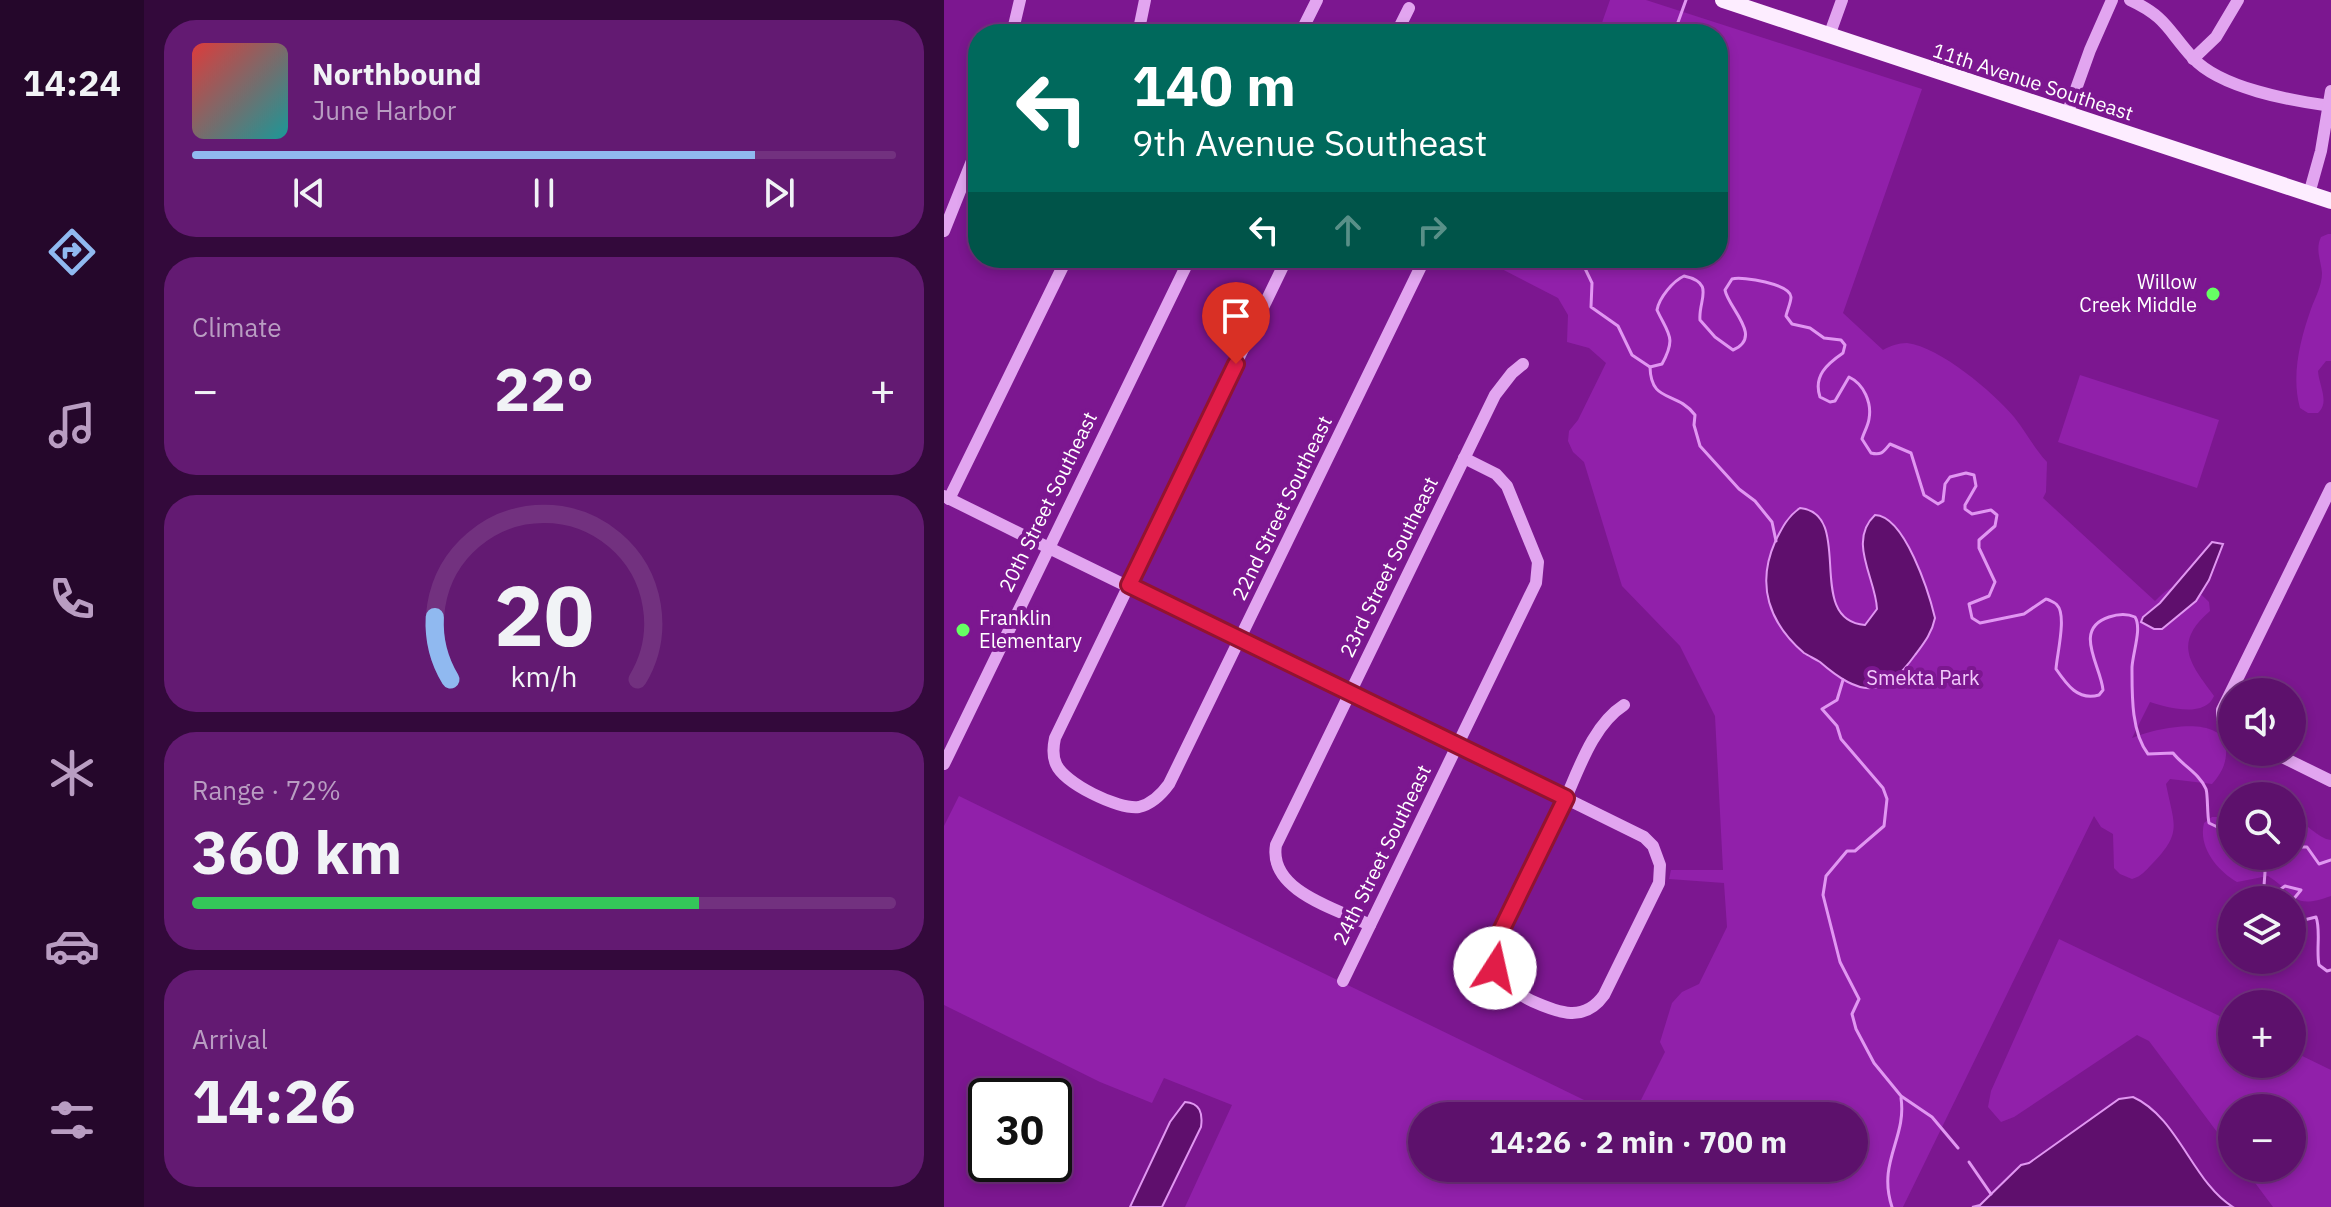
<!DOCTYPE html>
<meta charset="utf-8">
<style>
:root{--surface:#5d116c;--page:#631a72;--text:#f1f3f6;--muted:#b99dc2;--line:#72317f;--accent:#90b9f0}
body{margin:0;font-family:"IBM Plex Sans",sans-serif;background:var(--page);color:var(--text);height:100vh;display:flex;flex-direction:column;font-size:30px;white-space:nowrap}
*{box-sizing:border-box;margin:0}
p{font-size:26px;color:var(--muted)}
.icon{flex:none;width:44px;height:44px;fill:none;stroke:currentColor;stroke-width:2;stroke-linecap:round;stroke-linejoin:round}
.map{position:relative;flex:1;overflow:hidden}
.details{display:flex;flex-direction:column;gap:20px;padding:20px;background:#33093b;width:800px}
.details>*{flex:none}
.banner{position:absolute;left:24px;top:24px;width:760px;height:244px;border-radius:32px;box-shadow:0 4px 12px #0003,0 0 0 2px var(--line);background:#00695c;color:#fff;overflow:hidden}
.tools{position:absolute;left:1274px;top:678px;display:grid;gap:16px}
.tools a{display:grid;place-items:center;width:88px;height:88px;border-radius:50%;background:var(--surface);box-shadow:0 4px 12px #0003,0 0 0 2px var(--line);font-size:40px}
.speed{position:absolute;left:24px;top:1078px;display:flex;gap:16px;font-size:40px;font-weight:700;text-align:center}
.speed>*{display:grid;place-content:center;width:104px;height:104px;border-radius:50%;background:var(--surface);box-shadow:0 4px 12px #0003,0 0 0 2px var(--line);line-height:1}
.speed .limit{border:4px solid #111;border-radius:12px;background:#fff;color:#111}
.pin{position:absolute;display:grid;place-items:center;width:68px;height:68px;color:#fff;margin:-82px -34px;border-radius:50% 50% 50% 0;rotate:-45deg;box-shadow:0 0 8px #0007}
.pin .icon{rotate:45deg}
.me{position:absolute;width:88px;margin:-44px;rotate:10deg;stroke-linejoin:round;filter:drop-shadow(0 0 6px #0008)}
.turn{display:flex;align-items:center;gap:28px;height:168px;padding:0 32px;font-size:36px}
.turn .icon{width:104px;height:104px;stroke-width:2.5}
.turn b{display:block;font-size:56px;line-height:68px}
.lanes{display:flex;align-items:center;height:76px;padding:0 32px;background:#0003;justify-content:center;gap:40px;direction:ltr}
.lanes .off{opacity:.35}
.big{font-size:60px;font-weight:700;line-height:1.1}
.details .widget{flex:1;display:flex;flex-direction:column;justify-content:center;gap:12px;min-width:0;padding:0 28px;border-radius:32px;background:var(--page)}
.details .dial{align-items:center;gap:0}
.dial svg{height:208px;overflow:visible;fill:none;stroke:var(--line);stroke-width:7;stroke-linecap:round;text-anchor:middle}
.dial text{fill:var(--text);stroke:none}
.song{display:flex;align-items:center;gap:24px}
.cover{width:96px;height:96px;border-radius:12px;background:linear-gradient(135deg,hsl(0 70% 55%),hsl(180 70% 35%))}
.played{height:8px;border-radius:4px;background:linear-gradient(90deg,var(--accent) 80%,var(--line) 80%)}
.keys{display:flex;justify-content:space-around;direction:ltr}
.heat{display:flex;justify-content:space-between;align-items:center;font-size:44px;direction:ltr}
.charge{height:12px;border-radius:6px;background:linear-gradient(90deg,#34c759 72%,var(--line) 0)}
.trip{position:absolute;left:464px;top:1102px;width:460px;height:80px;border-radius:40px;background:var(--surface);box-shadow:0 4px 12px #0003,0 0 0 2px var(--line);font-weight:700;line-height:80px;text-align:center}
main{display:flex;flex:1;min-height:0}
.tab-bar{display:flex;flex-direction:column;width:144px;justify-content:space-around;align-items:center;background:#25072b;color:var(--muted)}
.tab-bar .icon{width:56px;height:56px}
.tab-bar .selected{color:var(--accent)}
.tab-bar b{font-size:36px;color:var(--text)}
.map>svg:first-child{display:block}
.green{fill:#9120aa}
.water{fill:#5f0f6d;stroke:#e197f2;stroke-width:2}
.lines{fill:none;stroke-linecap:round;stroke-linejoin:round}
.stream{stroke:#e197f2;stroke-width:3}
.minor{stroke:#e2a5f0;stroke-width:12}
.major{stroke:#fdedff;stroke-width:16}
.route-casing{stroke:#92132f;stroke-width:20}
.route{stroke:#e11d48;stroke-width:14}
.poi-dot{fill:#66ff63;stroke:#7c1790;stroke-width:3}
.labels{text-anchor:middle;stroke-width:8;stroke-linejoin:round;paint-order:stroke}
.street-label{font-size:20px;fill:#fff;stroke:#7c1790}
.poi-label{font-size:20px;fill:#fff;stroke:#7c1790;text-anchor:end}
.park-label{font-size:20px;fill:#f2cbfb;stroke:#7c1790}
</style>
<main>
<nav class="tab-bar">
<b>14:24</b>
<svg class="icon selected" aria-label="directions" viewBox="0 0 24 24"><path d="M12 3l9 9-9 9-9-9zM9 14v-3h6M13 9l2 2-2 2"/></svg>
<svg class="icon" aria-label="music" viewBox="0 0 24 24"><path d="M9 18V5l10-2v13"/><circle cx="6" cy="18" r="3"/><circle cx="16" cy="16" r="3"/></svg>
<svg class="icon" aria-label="phone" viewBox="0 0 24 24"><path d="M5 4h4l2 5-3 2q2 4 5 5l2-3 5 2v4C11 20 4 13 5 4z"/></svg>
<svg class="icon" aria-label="climate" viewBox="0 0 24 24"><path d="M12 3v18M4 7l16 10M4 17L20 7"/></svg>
<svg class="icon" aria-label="car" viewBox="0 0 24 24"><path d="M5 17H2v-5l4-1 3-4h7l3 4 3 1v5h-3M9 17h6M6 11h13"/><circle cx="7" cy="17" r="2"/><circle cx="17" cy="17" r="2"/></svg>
<svg class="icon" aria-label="filters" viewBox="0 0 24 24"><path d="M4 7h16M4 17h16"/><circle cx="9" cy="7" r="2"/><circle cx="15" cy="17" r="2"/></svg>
</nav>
<section class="details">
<div class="widget">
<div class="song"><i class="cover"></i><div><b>Northbound</b><p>June Harbor</p></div></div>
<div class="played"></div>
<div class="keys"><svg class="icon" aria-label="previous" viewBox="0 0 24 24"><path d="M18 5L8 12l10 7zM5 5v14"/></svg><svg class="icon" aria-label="pause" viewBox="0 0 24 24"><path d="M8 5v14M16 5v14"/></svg><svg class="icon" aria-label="next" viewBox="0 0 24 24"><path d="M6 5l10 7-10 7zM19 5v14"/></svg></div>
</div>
<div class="widget"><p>Climate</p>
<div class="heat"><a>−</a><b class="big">22°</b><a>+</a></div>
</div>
<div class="widget dial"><svg viewBox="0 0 100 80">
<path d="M14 69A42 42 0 1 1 86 69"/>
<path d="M14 69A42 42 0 0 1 8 45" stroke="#90b9f0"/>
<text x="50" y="56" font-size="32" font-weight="700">20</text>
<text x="50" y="72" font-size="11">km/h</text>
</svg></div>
<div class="widget"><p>Range · 72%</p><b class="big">360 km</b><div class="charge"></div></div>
<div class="widget"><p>Arrival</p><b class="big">14:26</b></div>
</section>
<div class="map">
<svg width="1387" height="1207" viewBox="0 0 1387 1207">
<rect width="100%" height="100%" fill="#7c1790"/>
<g class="green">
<path d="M666,0H702L978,89L899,313L939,350C946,346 954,343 963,343C996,347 1049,392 1070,417C1082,432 1090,448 1103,462L1102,492L1099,498L1211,601C1232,580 1243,579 1265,602L1266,611C1229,643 1245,662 1270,696C1261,718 1224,708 1206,702L1188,738C1208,729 1280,712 1282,749C1283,763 1277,774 1268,784L1226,779L1222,784C1230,825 1239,832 1208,864C1201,871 1198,876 1188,879L1176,874L1170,868L1169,834L1157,827L1150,816L959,1207H241L288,1105L220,1078L208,1103L156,1082L0,1005V826L15,796L673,1116H478V1168H910V1116H689L721,1052L716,1042L728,1003L738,992L755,984L783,927L780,883L725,879L727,870H779L771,716L736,646L678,586L640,462L629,452L624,441L625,431L634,420L662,363L645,348L623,342L624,315L614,298L550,265L554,258H774V34H654Z"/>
<path d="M1384,234H1387V361H1382L1374,371C1375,386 1386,402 1374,413H1364L1356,408C1347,376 1356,340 1367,309C1371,298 1378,286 1378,273C1377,260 1371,250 1377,237Z"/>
<polygon points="1136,375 1275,420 1253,488 1114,442"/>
<path d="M1268,817H1276L1288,824V856H1348V819C1364,822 1372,838 1387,840V896C1347,911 1352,893 1324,876L1293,882C1273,870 1254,847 1260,823Z"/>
<polygon points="1115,939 1288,1022 1288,1064 1348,1064 1348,1051 1387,1070 1387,1207 1329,1207 1300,1168 1348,1168 1348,1108 1288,1108 1288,1152 1205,1041 1193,1035 1070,1117 1057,1122 1044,1107 1047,1091"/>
</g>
<g class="water">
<path d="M856,508C912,514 859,620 921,625L933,609C932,579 903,541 931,515C961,516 985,593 991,618C988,633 980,643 971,655C939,700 915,696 876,662C871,659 865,656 860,653C825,623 812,585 831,542C838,528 843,517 856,508Z"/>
<polygon points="1268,542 1279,544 1265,580 1252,601 1218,629 1210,629 1197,622 1199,617 1216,603"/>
<path d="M1189,1097C1234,1117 1249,1183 1289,1207H1028L1036,1205L1077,1165L1085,1163L1175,1099Z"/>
<path d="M241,1102C256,1103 259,1113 257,1127L218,1207H186L226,1122Z"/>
</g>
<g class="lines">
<g class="stream">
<polyline points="726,34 733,25 742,0"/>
<path d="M636,258L648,283L647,307L674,326L688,355L706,367L718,364C733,337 724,334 713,310C715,298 729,281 740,276C772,283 754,300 756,320L771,337L789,350C820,337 784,308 781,290L788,279C799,276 846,284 847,297C847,302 843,311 842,316L848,324L866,328L880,338L897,340L901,345L899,353C883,364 869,376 876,397L886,402L891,401L905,377C920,384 928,403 925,419C924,426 920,432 918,439L927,453C938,456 940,451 946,444L967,453L980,495L994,504L999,501L1001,484L1006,477L1022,473L1030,475L1032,486L1021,505V509L1028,514L1047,510L1053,515L1051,526L1035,540V548L1051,582L1045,596L1025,604L1028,618L1036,623L1080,614L1102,599C1103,599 1112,603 1113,605C1123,615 1113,654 1112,669C1123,685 1134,701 1155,695L1159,690C1157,666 1128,629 1165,617C1174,614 1182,613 1191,617C1198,628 1189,652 1188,667C1188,694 1187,732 1204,754L1229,753C1239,766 1255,773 1262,789C1264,795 1263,814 1265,823L1288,834"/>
<path d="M706,367C707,404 732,390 751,415L750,425L756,446L795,489L811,501L828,522L832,541"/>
<polyline points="899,680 893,700 878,709 893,726 897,739 939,788 943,799 940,826 911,851 903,851 882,876 879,895 896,962 915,999 908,1014 912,1029 930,1063 957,1096 988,1117 1014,1148"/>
<polyline points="1348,851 1353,847 1363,847 1375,864 1387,860"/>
<polyline points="1324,856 1327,856"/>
<polyline points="1309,900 1320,886 1321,872 1314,856"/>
<polyline points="1327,900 1334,892 1330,894 1341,886 1357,890 1348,901"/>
<path d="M1348,923L1372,917C1377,930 1372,950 1375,965L1383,971L1387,970"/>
<polyline points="1025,1162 1047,1194"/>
<path d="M948,1207C933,1162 963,1138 957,1098"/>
</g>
<g class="minor">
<path d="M1186,0C1223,17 1224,31 1249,58C1276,88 1348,101 1387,106"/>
<polyline points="68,34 76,0"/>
<polyline points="194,34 201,0"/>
<polyline points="356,34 373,0"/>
<polyline points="452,34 465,8"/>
<polyline points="885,36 898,0"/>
<polyline points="1249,59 1272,37 1294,0"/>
<polyline points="1123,114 1146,50 1168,0"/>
<polyline points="1365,194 1377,151 1387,91"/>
<polyline points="0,231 34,146"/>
<path d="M343,258L111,738C109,747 108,755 112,764C120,783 174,810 195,807C208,804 217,795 225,784L481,258"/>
<path d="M0,496C170,581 342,663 514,746L523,751L612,794L631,803L700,837L709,846L716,865L715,883L660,995C640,1023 615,1013 588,1001C562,988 542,971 553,939L617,809C633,775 647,726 680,705"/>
<polyline points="5,499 123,258"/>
<polyline points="1288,732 1278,721 1278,710 1387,488"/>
<polyline points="1328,752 1387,781"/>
<polyline points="0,764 246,258"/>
<path d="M426,925C393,909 324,891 332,845L551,395L568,373L579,364"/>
<polyline points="399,981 592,583 594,562 563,486 552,474 520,458"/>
</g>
<polyline class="major" points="779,0 1387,201"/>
</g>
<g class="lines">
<g class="route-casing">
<polyline id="route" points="292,364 185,585 622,798 553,939 549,954 551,968"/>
</g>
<use href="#route" class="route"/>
</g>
<g class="poi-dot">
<circle cx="1269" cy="294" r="8"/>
<circle cx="19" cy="630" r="8"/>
</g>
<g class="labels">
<g class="street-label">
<text transform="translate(1089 82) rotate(18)" y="7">11th Avenue Southeast</text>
<text transform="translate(104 502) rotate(-64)" y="7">20th Street Southeast</text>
<text transform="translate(338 508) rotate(-64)" y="7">22nd Street Southeast</text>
<text transform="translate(445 567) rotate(-64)" y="7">23rd Street Southeast</text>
<text transform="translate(438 855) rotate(-64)" y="7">24th Street Southeast</text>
</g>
<g class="poi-label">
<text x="1253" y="289">Willow<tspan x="1253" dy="23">Creek Middle</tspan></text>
<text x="35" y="625" text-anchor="start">Franklin<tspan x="35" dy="23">Elementary</tspan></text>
</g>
<g class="park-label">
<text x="979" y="685">Smekta Park</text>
</g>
</g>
</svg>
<div class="tools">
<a><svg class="icon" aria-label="sound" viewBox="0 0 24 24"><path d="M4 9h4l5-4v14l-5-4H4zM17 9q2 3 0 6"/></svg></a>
<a><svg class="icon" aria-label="search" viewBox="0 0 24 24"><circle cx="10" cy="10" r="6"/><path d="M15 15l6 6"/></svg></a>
<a><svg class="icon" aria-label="layers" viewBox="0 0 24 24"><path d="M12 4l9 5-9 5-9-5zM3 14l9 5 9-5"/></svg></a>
<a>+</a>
<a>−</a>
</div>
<div class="speed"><div class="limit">30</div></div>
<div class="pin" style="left:292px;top:364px;background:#d93025"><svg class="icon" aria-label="arrive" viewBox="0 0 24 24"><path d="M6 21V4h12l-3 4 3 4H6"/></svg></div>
<svg class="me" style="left:551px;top:968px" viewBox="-20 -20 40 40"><circle r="19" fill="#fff"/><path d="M0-13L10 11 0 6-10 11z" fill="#e11d48"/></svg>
<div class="trip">14:26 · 2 min · 700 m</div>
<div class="banner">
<div class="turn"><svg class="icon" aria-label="left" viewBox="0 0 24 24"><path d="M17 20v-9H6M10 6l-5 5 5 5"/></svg><div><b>140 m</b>9th Avenue Southeast</div></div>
<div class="lanes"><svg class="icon" aria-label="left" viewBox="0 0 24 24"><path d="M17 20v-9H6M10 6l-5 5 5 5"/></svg><svg class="icon off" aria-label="ahead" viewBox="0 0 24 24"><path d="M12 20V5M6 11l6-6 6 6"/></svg><svg class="icon off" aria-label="right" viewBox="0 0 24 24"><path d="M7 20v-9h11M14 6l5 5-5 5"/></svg></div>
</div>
</div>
</main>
